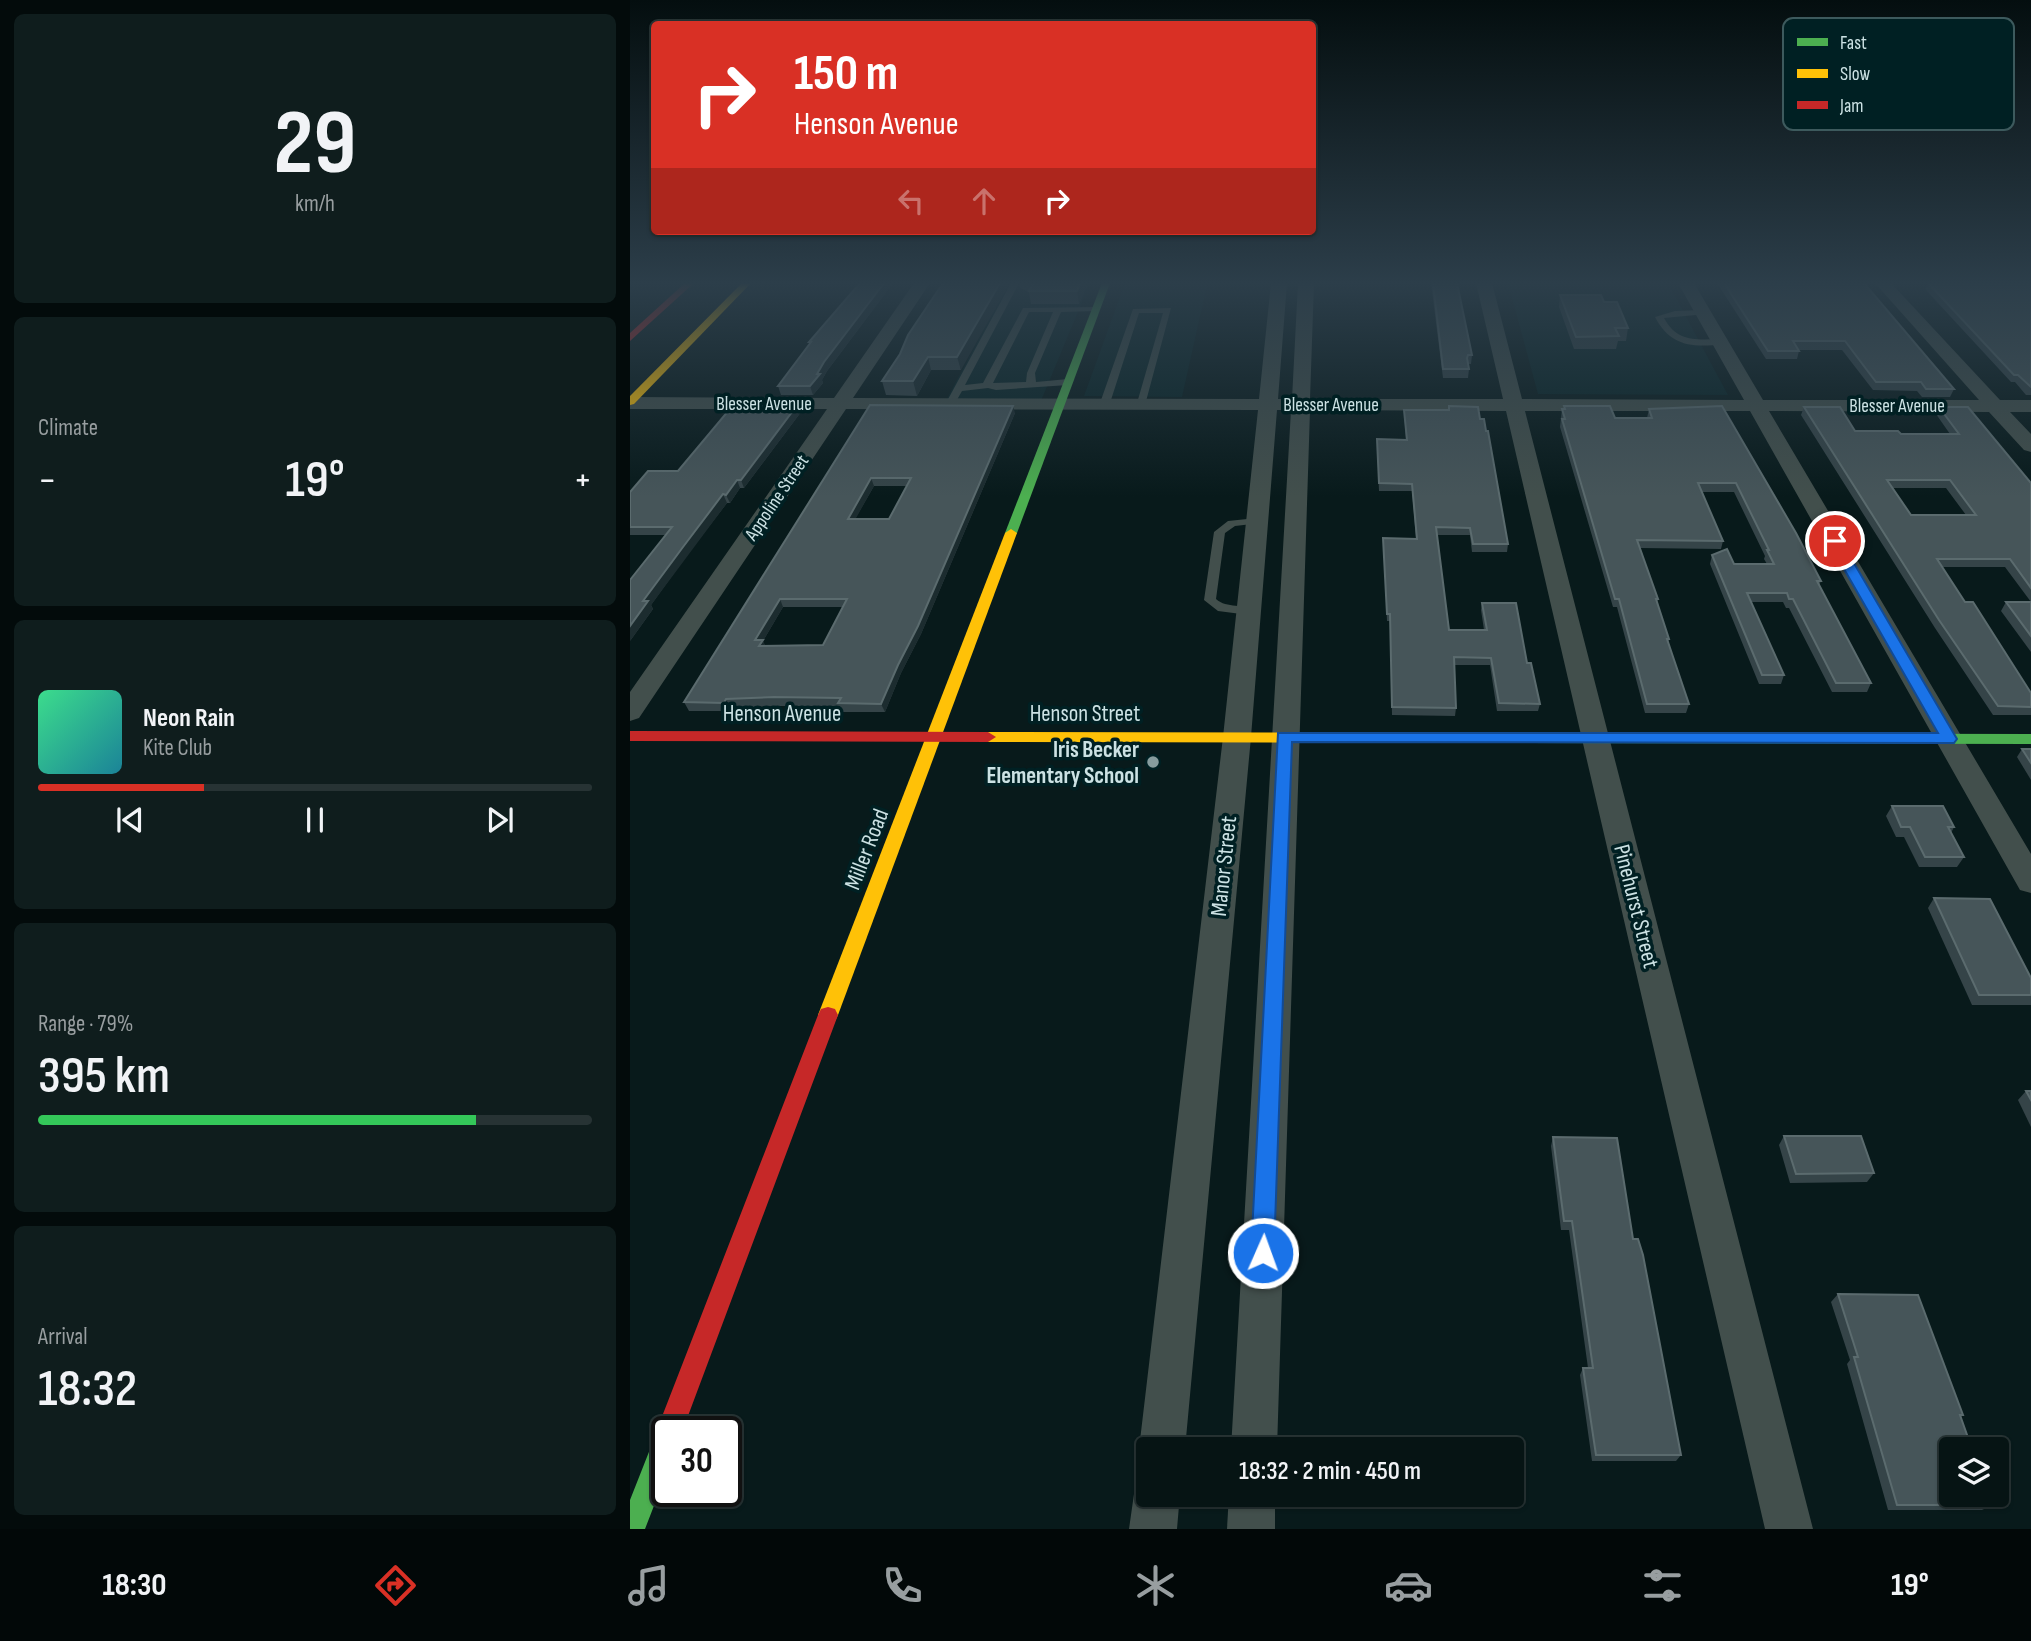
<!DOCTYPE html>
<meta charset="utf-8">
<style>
:root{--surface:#061414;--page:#0f1d1d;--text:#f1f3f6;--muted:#989ea0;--line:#273334;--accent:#d93025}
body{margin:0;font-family:"Sofia Sans Condensed",sans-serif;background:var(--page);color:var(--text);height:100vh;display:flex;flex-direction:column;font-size:26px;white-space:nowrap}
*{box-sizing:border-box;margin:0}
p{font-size:23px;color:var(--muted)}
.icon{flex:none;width:38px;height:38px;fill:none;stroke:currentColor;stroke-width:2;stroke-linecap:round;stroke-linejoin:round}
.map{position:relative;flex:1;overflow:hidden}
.sheet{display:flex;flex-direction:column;gap:14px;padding:14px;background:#030b0b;width:630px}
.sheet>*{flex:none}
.top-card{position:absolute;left:21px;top:21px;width:665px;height:214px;border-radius:7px;box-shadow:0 2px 5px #0004,0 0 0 2px var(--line);background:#d93025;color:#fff;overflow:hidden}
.controls{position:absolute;left:1309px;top:1437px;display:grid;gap:14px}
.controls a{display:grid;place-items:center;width:70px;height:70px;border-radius:7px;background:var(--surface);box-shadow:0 2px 5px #0004,0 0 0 2px var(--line);font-size:35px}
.speed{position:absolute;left:21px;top:1416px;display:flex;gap:14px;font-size:35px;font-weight:700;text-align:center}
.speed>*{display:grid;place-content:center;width:91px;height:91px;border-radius:50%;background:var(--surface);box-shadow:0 2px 5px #0004,0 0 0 2px var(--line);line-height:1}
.speed .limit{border:4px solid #111;border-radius:10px;background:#fff;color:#111}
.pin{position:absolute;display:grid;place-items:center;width:60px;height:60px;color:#fff;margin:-30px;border:4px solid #fff;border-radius:50%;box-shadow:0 2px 7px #0007}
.me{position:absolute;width:77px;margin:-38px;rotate:2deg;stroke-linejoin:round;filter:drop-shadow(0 0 5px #0008)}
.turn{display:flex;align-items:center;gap:24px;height:147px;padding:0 28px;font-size:32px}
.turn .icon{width:91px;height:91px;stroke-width:2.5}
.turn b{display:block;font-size:49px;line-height:60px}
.lanes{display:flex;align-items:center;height:66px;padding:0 28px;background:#0003;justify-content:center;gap:35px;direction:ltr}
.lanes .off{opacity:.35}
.big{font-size:52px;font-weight:600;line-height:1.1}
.sheet .widget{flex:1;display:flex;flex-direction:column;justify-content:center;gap:10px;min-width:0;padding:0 24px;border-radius:10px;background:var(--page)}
.sheet .dial{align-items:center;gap:0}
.dial b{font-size:91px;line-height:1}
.song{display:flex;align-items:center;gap:21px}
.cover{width:84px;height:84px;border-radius:10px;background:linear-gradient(135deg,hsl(150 70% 55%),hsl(190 70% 35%))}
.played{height:7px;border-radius:4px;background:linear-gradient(90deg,var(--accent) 30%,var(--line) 30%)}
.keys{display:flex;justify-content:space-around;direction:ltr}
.heat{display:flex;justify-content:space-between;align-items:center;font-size:38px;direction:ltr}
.charge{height:10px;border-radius:5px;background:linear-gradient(90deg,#34c759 79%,var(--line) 0)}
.trip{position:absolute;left:506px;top:1437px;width:388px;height:70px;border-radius:7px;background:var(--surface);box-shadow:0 2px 5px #0004,0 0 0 2px var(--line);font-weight:600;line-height:70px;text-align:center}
.menu{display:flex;height:112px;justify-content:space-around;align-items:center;background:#020808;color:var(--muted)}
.menu .icon{width:49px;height:49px}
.menu .on{color:var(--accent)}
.menu b{font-size:32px;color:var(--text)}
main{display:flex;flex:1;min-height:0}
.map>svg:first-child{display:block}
.built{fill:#082426}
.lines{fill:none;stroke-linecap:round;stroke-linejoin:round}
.lane{fill:#424f4c;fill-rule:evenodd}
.street{fill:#424f4c;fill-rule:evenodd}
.fast{fill:#4caf50;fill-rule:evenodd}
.slow{fill:#ffc107;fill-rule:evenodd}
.jam{fill:#c62828;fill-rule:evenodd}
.wall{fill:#354448;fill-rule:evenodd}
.shaded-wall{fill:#1c2c2f}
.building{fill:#465559;stroke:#5b6b6e;stroke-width:2;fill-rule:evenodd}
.route{fill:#1a73e8;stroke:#114b97;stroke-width:2}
.poi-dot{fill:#879c9e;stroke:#002023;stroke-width:2.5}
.labels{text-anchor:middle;stroke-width:7;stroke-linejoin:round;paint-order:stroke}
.far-street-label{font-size:19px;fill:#cce2e4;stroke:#002023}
.street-label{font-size:23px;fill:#cce2e4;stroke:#002023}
.poi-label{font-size:23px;font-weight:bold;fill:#cce2e4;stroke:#002023;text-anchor:end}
.key{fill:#002023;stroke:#3d5a5d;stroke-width:2}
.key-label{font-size:19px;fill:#cce2e4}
</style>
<main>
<section class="sheet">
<div class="widget dial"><b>29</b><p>km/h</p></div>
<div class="widget"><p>Climate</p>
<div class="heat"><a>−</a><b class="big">19°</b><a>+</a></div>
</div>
<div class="widget">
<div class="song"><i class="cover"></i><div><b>Neon Rain</b><p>Kite Club</p></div></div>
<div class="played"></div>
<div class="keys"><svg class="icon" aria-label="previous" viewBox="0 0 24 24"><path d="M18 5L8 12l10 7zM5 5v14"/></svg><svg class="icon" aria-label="pause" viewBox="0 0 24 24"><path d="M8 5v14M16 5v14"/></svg><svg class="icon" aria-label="next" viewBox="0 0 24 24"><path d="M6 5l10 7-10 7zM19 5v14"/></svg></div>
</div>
<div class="widget"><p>Range · 79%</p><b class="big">395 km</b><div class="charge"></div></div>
<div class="widget"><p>Arrival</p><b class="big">18:32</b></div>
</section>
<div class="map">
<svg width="1401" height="1529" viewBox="0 0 1401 1529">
<rect width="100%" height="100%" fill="#081a1b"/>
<g class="built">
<polygon points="379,283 460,283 408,408 312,408"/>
<polygon points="495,283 691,283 691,286 577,285 552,397 454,396"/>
<polygon points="878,283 1038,283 1098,395 908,394"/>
</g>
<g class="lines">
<g class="lane">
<path d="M381,283H389L335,385L353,383L393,308L469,307L470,309L466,311L431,312L405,373L406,382L438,379L443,382L438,385L366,390L358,388L332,391L324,405H318L316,403ZM399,312H423L397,373L396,382L363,383Z"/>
<polygon points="541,308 515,405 507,403 533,313 509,313 480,403 472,405 470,403 503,309"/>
<path d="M1073,310H1076V314L1034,318C1047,342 1066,340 1090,339L1093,340V344C1062,348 1040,346 1025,317L1045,311Z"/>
<path d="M627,518L631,519V523L605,526L595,533L586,599C597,609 614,603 625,611L619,615L588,611L574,600L584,532L598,521Z"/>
</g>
<g class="street">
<polygon points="284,283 300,283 223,398 629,399 641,283 657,283 648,399 662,399 668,283 684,283 680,399 873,399 846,283 862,283 892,399 1114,400 1048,283 1064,283 1133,400 1349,400 1245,283 1261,283 1370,400 1401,400 1401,412 1380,412 1401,434 1401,452 1394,450 1359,412 1139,411 1401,854 1401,893 1390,890 1120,411 895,411 1183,1529 1135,1529 876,411 680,410 647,1449 601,1449 661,410 647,410 621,737 555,1449 518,1449 518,1466 516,1465 509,1449 593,737 628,410 216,409 9,718 0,721 0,692 197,409 0,409 0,397 204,398"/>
<polygon points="518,1474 518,1494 550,1494 547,1529 499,1529 504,1494 510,1477"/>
<polygon points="599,1494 645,1494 645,1529 597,1529"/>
</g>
<g class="fast">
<polygon points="472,283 480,283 387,533 385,536 377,536 375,533"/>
<polygon points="834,733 1401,734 1401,744 834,743 826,738"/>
<polygon points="37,1425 47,1432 37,1432 37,1472 15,1529 0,1529 0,1500 28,1429"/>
</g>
<g class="slow">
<polygon points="112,283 121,283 4,404 0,405 0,396"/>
<polygon points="381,529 387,533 208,1015 205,1021 198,1023 191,1021 188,1015 375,533"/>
<polygon points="358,732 834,733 842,738 834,743 358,742 350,737"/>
</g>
<g class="jam">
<polygon points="55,283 64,283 0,341 0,333"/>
<polygon points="0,731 358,732 366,737 358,742 0,741"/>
<polygon points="198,1007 205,1009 208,1015 52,1432 37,1432 37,1444 30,1441 26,1432 188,1015 191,1009"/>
</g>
</g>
<g class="wall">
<polygon points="230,283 263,283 197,371 192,380 193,383 183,395 151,395 148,386 180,344 179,342"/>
<polygon points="313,283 331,370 301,370 287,396 256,395 252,381 270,354"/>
<polygon points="389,283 458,283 449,304 401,304 399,292 390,288"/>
<polygon points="801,283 827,283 842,355 841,364 838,364 839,369 838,378 813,378"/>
<polygon points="1087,283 1234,283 1324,389 1320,397 1292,397 1287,391 1243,390 1212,350 1169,350 1169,351 1167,359 1136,359"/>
<polygon points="1298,283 1401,283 1401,395 1396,395 1385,382 1381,382 1295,289"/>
<polygon points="930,295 974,302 998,328 996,341 988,341 986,349 944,349 929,307"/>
<path d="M240,405L385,413L291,634L271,673L255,712H212L209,706H148L100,708L98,711H59L54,702ZM244,486H277L259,519H225ZM153,607H213L193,645L135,646L133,641Z"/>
<polygon points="819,406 878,544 877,552 842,552 840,535 807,535 819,630 854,630 851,610 852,603 897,663 910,704 908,711 867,711 860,665 824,665 826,708 825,716 762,715 760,621 757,621 753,538 786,538 782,491 749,491 747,446 776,440 774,410 819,410"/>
<polygon points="934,406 985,418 1017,418 1019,409 1092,406 1191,581 1189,585 1241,683 1237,692 1202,692 1159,608 1156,608 1153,602 1121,602 1154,675 1151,684 1129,684 1080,564 1082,555 1104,564 1137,564 1134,559 1135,556 1104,492 1072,492 1093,541 1091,549 1010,548 1028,599 1027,602 1039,639 1038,643 1059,704 1056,713 1015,713 987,607 983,607 930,427 932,409 933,409"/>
<path d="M1174,407L1225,431L1271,434H1320L1306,414L1309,407L1401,483V652L1371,611L1376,602H1401L1375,567H1312L1335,602L1401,693V715H1363L1305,628L1171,415ZM1263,488H1316L1336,515H1281Z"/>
<polygon points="171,412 114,488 110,488 100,503 97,503 57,555 21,605 23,609 0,641 36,535 0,535 0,492 48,471"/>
<polygon points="1392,749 1401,749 1401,780 1387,757"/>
<polygon points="1262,806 1324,827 1321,833 1334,857 1327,867 1289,867 1274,837 1266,837 1256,816"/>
<polygon points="1304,898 1401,995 1401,1005 1342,1005 1298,908"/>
<polygon points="1396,1091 1401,1091 1401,1127 1388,1100"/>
<polygon points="1154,1136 1244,1173 1237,1182 1160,1183 1149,1145"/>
<polygon points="923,1137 1003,1239 1051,1455 1046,1461 962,1461 950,1375 953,1368 958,1368 939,1230 931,1230 921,1146"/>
<polygon points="1208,1294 1333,1415 1331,1417 1362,1505 1352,1510 1258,1510 1217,1364 1220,1360 1201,1302"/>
</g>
<g class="shaded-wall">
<polygon points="254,283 263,283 197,371 192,380 193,383 183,395 180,386 194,362"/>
<polygon points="370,283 380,283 331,370 327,357"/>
<polygon points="450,283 458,283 449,304 447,291"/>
<polygon points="298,357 301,370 287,396 283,381"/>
<polygon points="168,404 171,412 114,488 111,480"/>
<polygon points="383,406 385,413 291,634 271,673 255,712 251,704 268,665"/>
<polygon points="241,478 244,486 221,527 218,519"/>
<polygon points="107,480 110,488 100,503 96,495"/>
<polygon points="93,494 97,503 21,605 23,609 0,641 0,626 13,601"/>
<polygon points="150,599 153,607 133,641 137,649 133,654 125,640"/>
<polygon points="96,699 100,708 98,711 94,703"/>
</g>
<g class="building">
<polygon points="230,283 254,283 194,362 187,374 190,374 180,386 148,386 181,342 179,342"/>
<polygon points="313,283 370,283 327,357 298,357 283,381 252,381 270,354 278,335"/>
<polygon points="403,283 450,283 447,291 399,291"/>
<polygon points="803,283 827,283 842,355 838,355 837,358 839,369 813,369"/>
<polygon points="1094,283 1234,283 1324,389 1296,389 1291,382 1246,382 1215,341 1163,341 1169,351 1138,351"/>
<polygon points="1298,283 1401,283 1401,387 1388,375 1384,375"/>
<polygon points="930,295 971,295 974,302 987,302 998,328 985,328 989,336 946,337"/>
<polygon points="104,404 168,404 111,480 107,480 96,495 93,494 53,547 13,601 18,601 0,626 0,580 42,527 0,527 0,492 18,471 48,471"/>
<path d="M240,405L383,406L288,626L268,665L251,704L208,703L211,698L144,697L96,699L94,703L54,702ZM241,478H281L259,519H218ZM150,599H217L193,645L129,646L133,640H125Z"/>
<polygon points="819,406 848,407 850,419 854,419 856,431 858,431 878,544 843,544 840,528 806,527 819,630 857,630 852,603 886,603 897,663 901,663 910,704 869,703 861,658 824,657 826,708 762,707 760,614 757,614 753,538 787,539 782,484 749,483 747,439 777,440 774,410 819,410"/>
<polygon points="934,406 980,406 985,418 1022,418 1019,409 1092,406 1166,533 1191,581 1187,581 1241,683 1206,683 1163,599 1159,599 1157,593 1117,593 1154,675 1132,675 1082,555 1097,549 1104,564 1144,564 1137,550 1139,550 1106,483 1068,483 1093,541 1007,540 1028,599 1026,599 1039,639 1037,639 1059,704 1017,704 989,599 985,599 932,419 935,419 932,409 935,409"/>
<path d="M1174,407H1210L1225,431H1268L1271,434H1329L1309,407H1338L1401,483V588L1380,559H1307L1335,602H1343L1401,693V707L1368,706L1309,620ZM1257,480H1320L1346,515H1281Z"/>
<polygon points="1376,602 1401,602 1401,636"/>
<polygon points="1392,749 1401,749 1401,763"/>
<polygon points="1262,806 1313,806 1324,827 1318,827 1334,857 1295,857 1280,827 1271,827"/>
<polygon points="1304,898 1360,899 1401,978 1401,995 1349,995"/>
<polygon points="1396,1091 1401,1091 1401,1100"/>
<polygon points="1154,1136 1231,1136 1244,1173 1166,1174"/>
<polygon points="923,1137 987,1138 1003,1239 1008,1239 1013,1255 1051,1455 966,1455 953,1368 963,1368 942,1221 934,1221"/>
<polygon points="1208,1294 1288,1295 1333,1415 1330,1415 1342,1449 1321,1449 1321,1494 1358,1494 1362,1505 1267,1505 1224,1357 1228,1357"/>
</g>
<linearGradient id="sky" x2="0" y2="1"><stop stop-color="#040e0f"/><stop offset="0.57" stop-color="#2c3e4a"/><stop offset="1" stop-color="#2c3e4a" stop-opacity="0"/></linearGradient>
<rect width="1401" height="497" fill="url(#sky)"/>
<polygon class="route" points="1205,537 1211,541 1327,739 1324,743 662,742 644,1253 641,1261 633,1265 624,1261 621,1253 648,733 1308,733 1198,541"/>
<circle class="poi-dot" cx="523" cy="762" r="7"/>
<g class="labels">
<g class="far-street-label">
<text x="134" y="410">Blesser Avenue</text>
<text x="701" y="411">Blesser Avenue</text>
<text x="1267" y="412">Blesser Avenue</text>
<text transform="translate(146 497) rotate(-56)" y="7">Appoline Street</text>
</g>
<g class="street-label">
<text x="152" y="721">Henson Avenue</text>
<text x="455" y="721">Henson Street</text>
<text transform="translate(236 849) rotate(-69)" y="8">Miller Road</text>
<text transform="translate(593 866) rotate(-84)" y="8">Manor Street</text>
<text transform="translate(1007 906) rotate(76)" y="8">Pinehurst Street</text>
</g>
<g class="poi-label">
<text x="509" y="757">Iris Becker<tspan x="509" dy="26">Elementary School</tspan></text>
</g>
</g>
<rect x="1153" y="18" width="231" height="112" rx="10" class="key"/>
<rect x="1167" y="38" width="31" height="8" fill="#4caf50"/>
<rect x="1167" y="69" width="31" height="9" fill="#ffc107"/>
<rect x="1167" y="101" width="31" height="8" fill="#c62828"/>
<g class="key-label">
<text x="1210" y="49">Fast</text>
<text x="1210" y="80">Slow</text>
<text x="1210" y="112">Jam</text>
</g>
</svg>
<div class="controls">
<a><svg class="icon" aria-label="layers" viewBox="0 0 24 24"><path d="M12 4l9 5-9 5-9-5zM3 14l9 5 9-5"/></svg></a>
</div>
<div class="speed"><div class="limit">30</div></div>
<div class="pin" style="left:1205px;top:541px;background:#d93025"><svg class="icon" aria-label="arrive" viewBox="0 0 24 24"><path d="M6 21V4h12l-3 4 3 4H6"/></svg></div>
<svg class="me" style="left:633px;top:1253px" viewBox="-20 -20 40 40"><circle r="17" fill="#1a73e8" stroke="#fff" stroke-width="3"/><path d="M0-11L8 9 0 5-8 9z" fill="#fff"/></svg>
<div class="trip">18:32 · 2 min · 450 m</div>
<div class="top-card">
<div class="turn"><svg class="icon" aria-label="right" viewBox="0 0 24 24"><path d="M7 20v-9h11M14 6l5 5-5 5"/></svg><div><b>150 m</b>Henson Avenue</div></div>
<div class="lanes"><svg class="icon off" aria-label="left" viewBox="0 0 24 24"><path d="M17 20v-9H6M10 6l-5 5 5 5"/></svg><svg class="icon off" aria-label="ahead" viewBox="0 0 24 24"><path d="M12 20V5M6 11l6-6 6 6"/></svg><svg class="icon" aria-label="right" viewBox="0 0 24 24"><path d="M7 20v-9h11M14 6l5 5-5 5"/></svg></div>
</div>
</div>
</main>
<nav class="menu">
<b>18:30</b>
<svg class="icon on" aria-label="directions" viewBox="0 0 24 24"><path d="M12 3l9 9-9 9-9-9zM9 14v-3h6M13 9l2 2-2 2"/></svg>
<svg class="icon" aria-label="music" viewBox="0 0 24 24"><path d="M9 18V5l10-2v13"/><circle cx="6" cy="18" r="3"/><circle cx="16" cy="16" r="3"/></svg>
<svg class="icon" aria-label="phone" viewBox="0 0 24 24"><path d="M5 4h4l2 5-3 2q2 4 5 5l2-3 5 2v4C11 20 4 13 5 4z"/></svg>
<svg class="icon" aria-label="climate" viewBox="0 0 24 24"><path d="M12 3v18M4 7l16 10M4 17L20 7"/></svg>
<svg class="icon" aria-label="car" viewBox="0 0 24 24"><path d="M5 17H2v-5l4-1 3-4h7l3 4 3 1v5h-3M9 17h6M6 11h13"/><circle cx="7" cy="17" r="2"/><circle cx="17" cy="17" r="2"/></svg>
<svg class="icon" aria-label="filters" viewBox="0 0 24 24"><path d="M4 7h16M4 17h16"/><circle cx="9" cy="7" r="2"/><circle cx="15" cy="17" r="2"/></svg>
<b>19°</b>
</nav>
